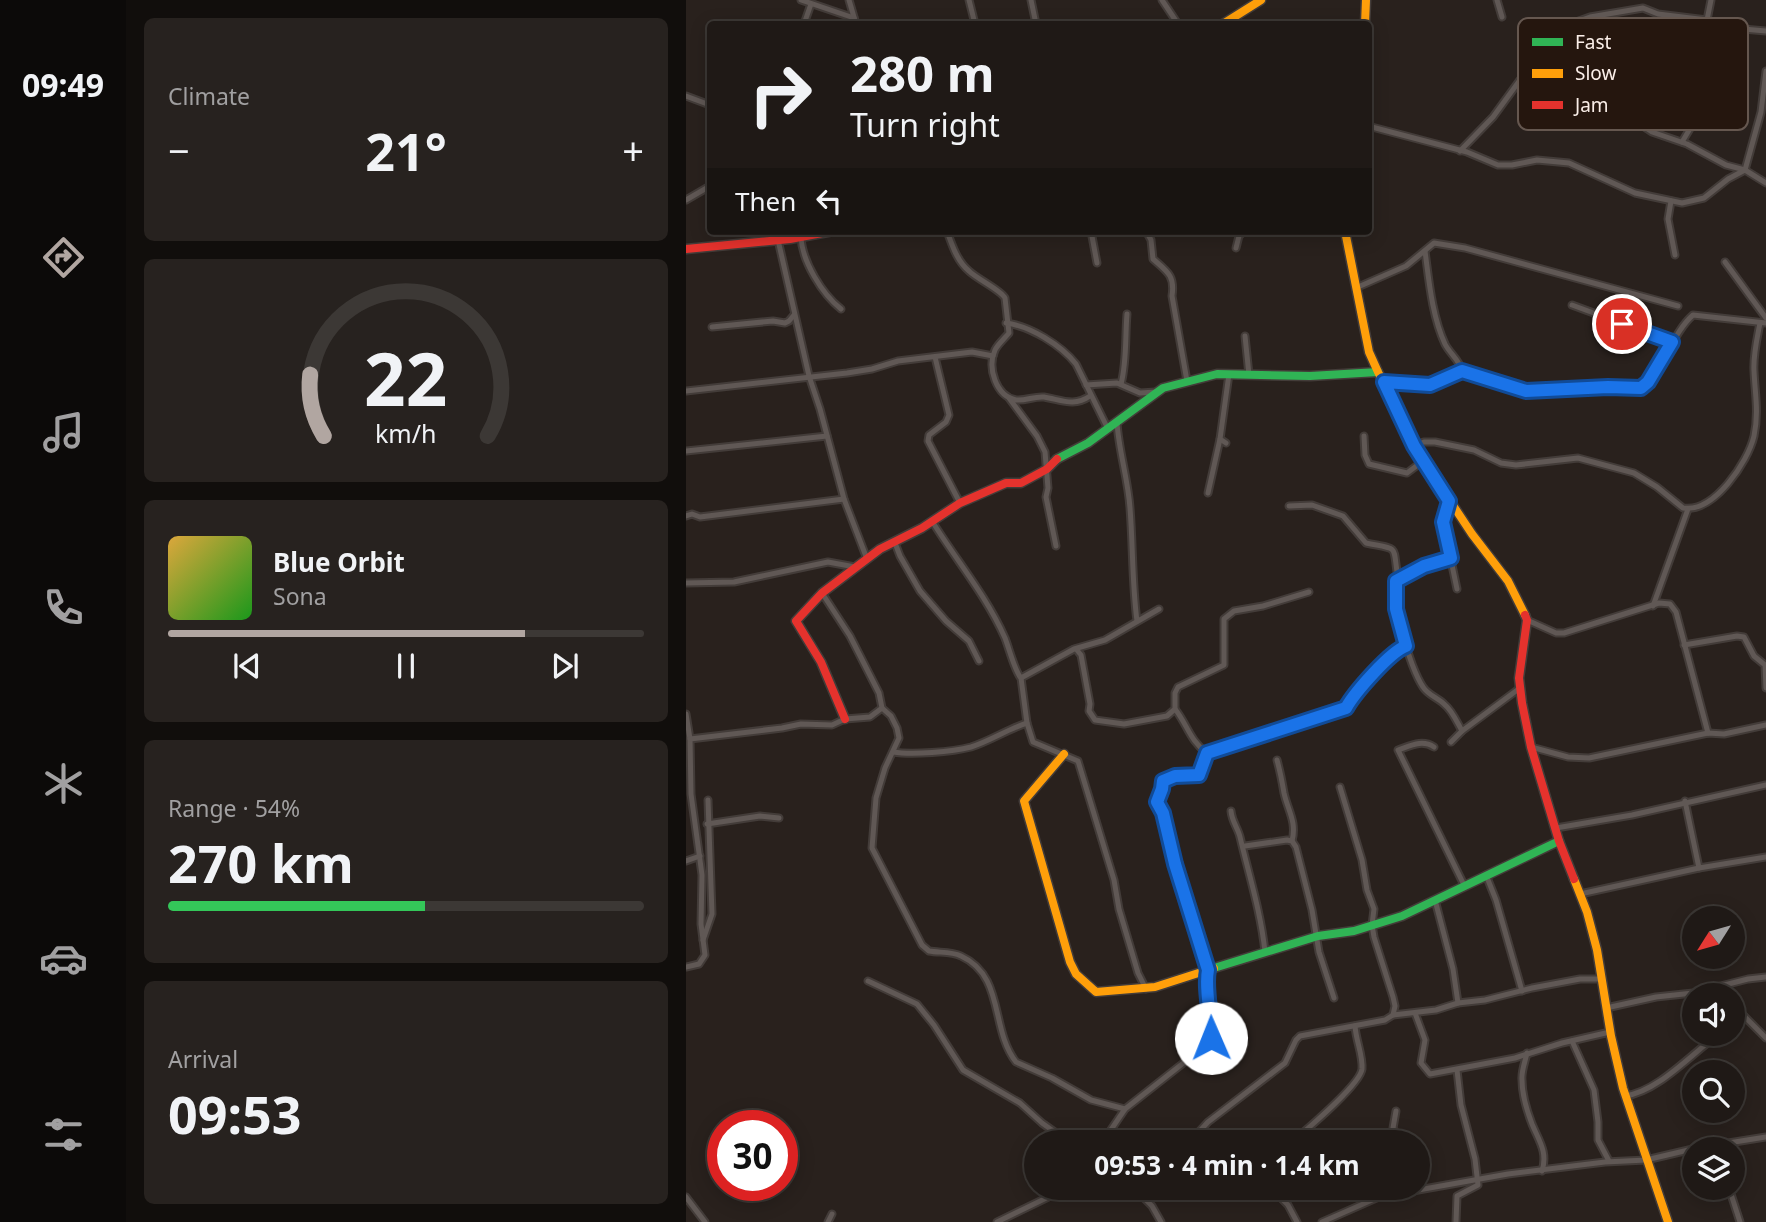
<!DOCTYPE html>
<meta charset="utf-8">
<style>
:root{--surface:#1f1916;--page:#27221f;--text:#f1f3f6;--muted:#a1a0a1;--line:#3c3835;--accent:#b1a6a1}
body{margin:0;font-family:"Noto Sans",sans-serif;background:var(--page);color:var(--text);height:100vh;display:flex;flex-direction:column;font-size:26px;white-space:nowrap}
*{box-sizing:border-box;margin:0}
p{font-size:23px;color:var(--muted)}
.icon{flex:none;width:38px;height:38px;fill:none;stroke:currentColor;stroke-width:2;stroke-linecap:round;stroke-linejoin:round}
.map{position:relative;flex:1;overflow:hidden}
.side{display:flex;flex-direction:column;gap:18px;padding:18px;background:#110e0c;width:560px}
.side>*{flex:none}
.guide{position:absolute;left:21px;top:21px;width:665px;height:214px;border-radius:7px;box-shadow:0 4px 18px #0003,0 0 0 2px var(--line);background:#1f1916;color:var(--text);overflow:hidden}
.needle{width:46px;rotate:233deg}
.tools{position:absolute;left:996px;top:906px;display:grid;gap:14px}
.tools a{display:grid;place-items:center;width:63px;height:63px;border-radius:50%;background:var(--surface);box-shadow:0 4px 18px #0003,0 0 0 2px var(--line);font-size:35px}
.speed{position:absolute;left:21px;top:1110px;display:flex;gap:14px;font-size:35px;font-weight:700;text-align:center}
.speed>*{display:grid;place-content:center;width:91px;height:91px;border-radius:50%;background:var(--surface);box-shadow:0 4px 18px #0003,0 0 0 2px var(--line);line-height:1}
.speed .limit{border:10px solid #d22;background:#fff;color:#111}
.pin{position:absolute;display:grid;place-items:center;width:60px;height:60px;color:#fff;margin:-30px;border:4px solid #fff;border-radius:50%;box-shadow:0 2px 7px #0007}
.me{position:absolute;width:77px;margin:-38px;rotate:359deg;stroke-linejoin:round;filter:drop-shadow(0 0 5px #0008)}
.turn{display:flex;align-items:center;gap:24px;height:147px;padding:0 28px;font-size:32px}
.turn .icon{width:91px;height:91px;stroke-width:2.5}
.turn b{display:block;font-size:49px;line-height:60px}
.then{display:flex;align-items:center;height:66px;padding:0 28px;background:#0003;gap:14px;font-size:26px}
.big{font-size:52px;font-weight:700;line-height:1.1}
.side .widget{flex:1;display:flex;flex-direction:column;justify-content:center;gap:10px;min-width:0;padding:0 24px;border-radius:10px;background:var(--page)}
.side .dial{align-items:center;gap:0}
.dial svg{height:182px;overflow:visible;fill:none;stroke:var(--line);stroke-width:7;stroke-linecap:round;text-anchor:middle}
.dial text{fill:var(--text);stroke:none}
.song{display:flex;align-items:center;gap:21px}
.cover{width:84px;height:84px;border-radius:10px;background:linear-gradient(135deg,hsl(40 70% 55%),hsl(120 70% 35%))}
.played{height:7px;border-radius:4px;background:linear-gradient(90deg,var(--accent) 75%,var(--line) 75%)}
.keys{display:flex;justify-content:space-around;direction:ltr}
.heat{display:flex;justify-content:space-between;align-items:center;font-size:38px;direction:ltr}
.charge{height:10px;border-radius:5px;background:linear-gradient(90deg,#34c759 54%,var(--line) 0)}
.trip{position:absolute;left:338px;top:1130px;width:406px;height:70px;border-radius:35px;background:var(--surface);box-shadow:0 4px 18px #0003,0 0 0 2px var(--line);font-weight:700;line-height:70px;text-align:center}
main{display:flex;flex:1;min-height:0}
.tab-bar{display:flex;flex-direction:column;width:126px;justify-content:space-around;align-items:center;background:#0c0a09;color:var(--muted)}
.tab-bar .icon{width:49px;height:49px}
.tab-bar .current{color:var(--accent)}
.tab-bar b{font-size:32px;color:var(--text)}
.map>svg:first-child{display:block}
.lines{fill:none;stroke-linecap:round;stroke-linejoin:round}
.street-casing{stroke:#433c39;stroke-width:9}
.fast-casing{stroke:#433c39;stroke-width:11}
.slow-casing{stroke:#433c39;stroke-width:11}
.jam-casing{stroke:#433c39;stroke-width:11}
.street{stroke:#605855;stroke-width:5}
.fast{stroke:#30b455;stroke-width:8}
.slow{stroke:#ff9f0a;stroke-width:8}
.jam{stroke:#e5322d;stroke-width:8}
.route-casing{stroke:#114b97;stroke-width:18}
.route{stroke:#1a73e8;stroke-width:12}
.key{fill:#25160e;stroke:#65574f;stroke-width:2}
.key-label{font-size:19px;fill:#faeee8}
</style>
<main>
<nav class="tab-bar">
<b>09:49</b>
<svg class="icon current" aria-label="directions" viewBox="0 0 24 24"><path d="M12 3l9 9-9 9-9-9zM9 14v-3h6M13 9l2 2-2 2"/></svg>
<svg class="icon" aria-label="music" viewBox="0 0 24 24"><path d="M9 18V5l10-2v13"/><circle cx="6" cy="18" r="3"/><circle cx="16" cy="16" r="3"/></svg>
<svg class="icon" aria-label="phone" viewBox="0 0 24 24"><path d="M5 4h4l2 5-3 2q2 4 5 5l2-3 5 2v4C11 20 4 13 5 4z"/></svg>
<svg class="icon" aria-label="climate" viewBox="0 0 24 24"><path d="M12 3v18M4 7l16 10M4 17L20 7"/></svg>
<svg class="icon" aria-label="car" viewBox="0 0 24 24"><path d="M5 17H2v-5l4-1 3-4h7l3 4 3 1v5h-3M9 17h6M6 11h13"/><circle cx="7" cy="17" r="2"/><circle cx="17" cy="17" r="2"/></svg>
<svg class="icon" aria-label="filters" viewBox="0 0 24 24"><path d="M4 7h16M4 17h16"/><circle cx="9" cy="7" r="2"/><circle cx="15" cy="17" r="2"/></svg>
</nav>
<section class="side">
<div class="widget"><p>Climate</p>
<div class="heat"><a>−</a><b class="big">21°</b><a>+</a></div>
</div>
<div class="widget dial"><svg viewBox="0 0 100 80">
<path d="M14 69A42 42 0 1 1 86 69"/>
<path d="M14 69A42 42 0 0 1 8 42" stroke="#b1a6a1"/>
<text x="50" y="56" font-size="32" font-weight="700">22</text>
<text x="50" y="72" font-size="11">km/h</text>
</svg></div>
<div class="widget">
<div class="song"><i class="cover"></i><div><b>Blue Orbit</b><p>Sona</p></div></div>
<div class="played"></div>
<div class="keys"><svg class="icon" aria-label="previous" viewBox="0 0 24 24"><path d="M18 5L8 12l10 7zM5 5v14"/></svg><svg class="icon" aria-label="pause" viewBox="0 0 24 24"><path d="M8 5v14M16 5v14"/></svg><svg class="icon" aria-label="next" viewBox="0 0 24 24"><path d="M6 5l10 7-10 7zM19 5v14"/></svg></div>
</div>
<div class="widget"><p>Range · 54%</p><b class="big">270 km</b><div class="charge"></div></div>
<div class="widget"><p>Arrival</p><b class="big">09:53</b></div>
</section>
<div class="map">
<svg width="1080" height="1222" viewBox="0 0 1080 1222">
<rect width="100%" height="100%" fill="#29211d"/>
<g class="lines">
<g class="street-casing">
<g id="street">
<polyline points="115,0 168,18"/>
<polyline points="163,0 170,24"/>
<polyline points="283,0 289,24"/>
<polyline points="345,0 350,24"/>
<polyline points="476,0 492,24"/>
<polyline points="811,0 816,17"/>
<polyline points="1021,20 1025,0"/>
<polyline points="118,24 125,4"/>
<polyline points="846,71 868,85 907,93 966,132 1001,144 1040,165 1059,170 1080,183"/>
<polyline points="0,96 24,105"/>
<polyline points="682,126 781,152 812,165 826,165 851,160 883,163 949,193 996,203 1018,198 1042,179 1059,170 1075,112 1080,71"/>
<polyline points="996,142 1008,122 1011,93 1003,72"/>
<polyline points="774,151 807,117 834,80 859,55 874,35 890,22 904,17 957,8 972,14 1021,20 1046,28 1080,31"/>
<polyline points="0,200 24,186"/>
<polyline points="985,201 982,219 989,255"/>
<path d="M261,231C266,245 271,261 283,271C291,279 315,290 319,298L323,333C318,339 312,344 309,350C301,368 310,396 330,400C340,401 348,396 358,397C376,400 388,407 404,396"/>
<polyline points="405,231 411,263"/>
<path d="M460,231L465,240L467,259C482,272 489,276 486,296L501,381"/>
<path d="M115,237C116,261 136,294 155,309"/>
<polyline points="92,240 123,376 134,409 158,499 181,559"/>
<polyline points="550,248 553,236 558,231"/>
<path d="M739,251C743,281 746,316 759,344C764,354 773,359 776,371"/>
<polyline points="1039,262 1080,318"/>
<polyline points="672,287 720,266 748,243 779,248 992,306"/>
<polyline points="886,305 986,342"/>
<path d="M320,323C344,326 375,345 390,364L422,429"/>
<polyline points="26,327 87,321 99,323 103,321 108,315"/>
<polyline points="559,336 563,375"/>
<polyline points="249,357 263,415 260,422 243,435 242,441 274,503"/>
<path d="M698,382L744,385L776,371L840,391L922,387L955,389C975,375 986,333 1007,315L1080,323"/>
<path d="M435,384C441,361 439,338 441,314"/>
<polyline points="400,385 431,383 454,393 470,392"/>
<polyline points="0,391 161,373 186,369 212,361 286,352 307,356"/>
<polyline points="323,398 351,436 359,452 362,488 360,497 370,546"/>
<path d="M431,423C433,452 442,479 444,508C447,546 446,583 451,621"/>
<polyline points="678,436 679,455 683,464 721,473 737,461"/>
<polyline points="540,443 534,439 543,374"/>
<path d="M728,446L738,442H749L788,450L815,463L830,465L892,458L948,473L971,487L997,508C1028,513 1062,462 1068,436C1073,412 1069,394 1068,371C1067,355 1071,339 1074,323"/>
<polyline points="0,451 141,436"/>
<polyline points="522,493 534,439"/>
<polyline points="763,501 757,522 771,589"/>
<path d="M603,506L626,505L657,516L680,543C715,550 706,544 712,578"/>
<polyline points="0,516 6,514 14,517 158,499"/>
<path d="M246,521C270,560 300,595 319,638C323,648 329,672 335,678L341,723L347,742L392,761L428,880L433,909L452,973L460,989"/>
<polyline points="209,543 214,556 234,591 260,621 283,641 293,661"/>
<path d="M765,558L739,566L712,578C703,599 724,668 737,687C742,695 752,698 758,704C766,710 771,722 776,731"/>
<polyline points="0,583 48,582 142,562 169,567"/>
<path d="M136,593L164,636L193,693L196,708L205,716L211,728L213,738L199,768L190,798L186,848L236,945L243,951C253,953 265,951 275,956C319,976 304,1029 330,1062L366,1078L405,1100L439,1109"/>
<polyline points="967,606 1002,509"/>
<polyline points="841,620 870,633 878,633 973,603 984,604 990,612 1022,733"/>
<polyline points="998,645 1051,636 1058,637 1068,656 1079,665 1080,688"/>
<polyline points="390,649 395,655 404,704 403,711 409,720 438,724 481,716 489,709 489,693 492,687 538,665 538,619 548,611 577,606 623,592"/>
<polyline points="335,678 388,649 419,640 473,609"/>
<path d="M489,709C501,724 504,741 521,753"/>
<polyline points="0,714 4,739 5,794 16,875 15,924 19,955 13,964 0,967"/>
<polyline points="4,739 96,728 115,724 146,725 159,719 184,717 196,708"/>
<polyline points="765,742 776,731 834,688"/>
<path d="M748,747C736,739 724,746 712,750L778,885"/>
<polyline points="845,747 882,757 903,758 1022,733 1038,734 1080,725"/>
<path d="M207,752C226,755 266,752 285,747C304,741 322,729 341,723"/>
<path d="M591,760C594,771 596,781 598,793C602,811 611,822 606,841"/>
<polyline points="654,787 676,860 681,890 688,909 686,925 688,937 707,997 709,1006 707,1015"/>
<polyline points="999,801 1013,868"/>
<path d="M545,811C546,822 552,828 554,837C563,875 575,913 579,952"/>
<polyline points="21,824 74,816 93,818"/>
<polyline points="870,828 946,815 1080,785"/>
<polyline points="559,846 601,840 606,841 610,847 626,910 633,952 648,998"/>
<polyline points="0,861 14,856"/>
<polyline points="800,875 810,900 836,991"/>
<polyline points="894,894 1013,868 1080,857"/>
<polyline points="749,900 767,969 772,1003"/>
<polyline points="17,940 26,914 22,800"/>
<polyline points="182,981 231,1004 248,1025 277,1070 334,1103 356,1123 384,1143"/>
<polyline points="1046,998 1057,1015 1080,1038"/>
<polyline points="920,1008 970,997 1007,993 1062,979 1080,977"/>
<polyline points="729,1013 739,1040 735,1063 744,1074 829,1058 876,1043 924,1032"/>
<polyline points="1046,1022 1057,1015"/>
<polyline points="886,1041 908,1090 912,1122 912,1140 923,1161"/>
<path d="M841,1053C839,1062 835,1072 836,1080C836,1095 841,1111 846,1124C853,1141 862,1152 856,1171"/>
<path d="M939,1096C973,1091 1005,1054 1033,1034"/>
<polyline points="710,1111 707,1128 716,1143"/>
<polyline points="511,1134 522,1122 599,1063 610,1040 614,1036 699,1020 707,1015 750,1010 772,1003 799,1000 846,988 894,979 916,979"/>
<path d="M416,1143L439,1109L519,1046C536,1026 517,993 522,970L489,864L477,813L471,802L477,781L489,776L514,775L521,753L660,708L673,687L711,650L720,646"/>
<path d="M605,1143C620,1130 674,1085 676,1069C677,1055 670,1041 669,1026"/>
<polyline points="448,1188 466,1206 475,1222"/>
<polyline points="585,1188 602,1205 611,1222"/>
<polyline points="1043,1188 1054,1222"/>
<polyline points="0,1197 19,1222"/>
<polyline points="142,1222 146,1214"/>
<polyline points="311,1222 381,1188"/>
<polyline points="636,1222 693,1197 822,1174 919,1162 960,1160 1011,1148 1080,1137"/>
<polyline points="770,1222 771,1196 792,1185 789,1159 775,1105 771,1070"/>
</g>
</g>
<g class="fast-casing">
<g id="fast">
<polyline points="371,459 402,443 477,388 531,374 624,376 692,372"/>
<polyline points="528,968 632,936 668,931 716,916 873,841"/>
</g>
</g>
<g class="slow-casing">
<g id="slow">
<polyline points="537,24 575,0"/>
<polyline points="679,24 680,0"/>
<polyline points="659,231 683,352 692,372 733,454 786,534 822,581 839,615"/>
<polyline points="378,754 338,801 384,962 390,974 410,992 469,987 528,968"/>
<polyline points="888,879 901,912 911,950 925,1036 937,1088 982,1222"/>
</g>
</g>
<g class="jam-casing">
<g id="jam">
<polyline points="0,249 104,239 147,231"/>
<polyline points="839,615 841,620 833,678 836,703 845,747 873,841 888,879"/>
<polyline points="159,719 135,662 110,621 136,593 194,549 236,528 274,503 320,483 335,483 361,469 371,459"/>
</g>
</g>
<use href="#street" class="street"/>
<use href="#fast" class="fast"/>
<use href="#slow" class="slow"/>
<use href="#jam" class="jam"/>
</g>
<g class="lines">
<g class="route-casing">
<path id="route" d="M525,1038C526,1016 518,989 522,970L489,864L477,813L471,802L476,789L477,781L489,776L513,775L521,753L660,708C669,692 704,652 720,646L710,609V581L738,566L765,558L757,522L763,501L728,446L698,382L744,385L776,371L840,391L922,387L955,388L962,382L986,342L936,324"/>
</g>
<use href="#route" class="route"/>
</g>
<rect x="832" y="18" width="230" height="112" rx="10" class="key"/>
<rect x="846" y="38" width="31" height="8" fill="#30b455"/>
<rect x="846" y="69" width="31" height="9" fill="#ff9f0a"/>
<rect x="846" y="101" width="31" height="8" fill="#e5322d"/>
<g class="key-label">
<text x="889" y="49">Fast</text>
<text x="889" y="80">Slow</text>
<text x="889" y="112">Jam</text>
</g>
</svg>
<div class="tools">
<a><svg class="needle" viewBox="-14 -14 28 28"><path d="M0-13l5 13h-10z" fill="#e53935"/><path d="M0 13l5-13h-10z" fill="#a1a0a1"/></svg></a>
<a><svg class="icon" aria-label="sound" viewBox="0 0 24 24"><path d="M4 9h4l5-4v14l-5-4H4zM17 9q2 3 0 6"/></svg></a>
<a><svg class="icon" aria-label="search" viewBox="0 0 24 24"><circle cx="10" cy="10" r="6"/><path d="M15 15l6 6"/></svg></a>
<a><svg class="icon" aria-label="layers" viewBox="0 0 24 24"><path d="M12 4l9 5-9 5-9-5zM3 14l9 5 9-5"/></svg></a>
</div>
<div class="speed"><div class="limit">30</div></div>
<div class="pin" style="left:936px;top:324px;background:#d93025"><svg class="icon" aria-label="arrive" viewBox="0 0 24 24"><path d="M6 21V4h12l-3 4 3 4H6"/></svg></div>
<svg class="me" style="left:525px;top:1038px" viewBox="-20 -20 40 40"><circle r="19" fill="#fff"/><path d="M0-13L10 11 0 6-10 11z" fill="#1a73e8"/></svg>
<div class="trip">09:53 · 4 min · 1.4 km</div>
<div class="guide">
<div class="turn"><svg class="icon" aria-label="right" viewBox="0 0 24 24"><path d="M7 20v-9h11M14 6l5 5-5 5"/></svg><div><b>280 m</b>Turn right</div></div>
<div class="then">Then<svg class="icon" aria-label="left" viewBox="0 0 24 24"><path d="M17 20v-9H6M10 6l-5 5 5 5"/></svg></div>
</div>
</div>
</main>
